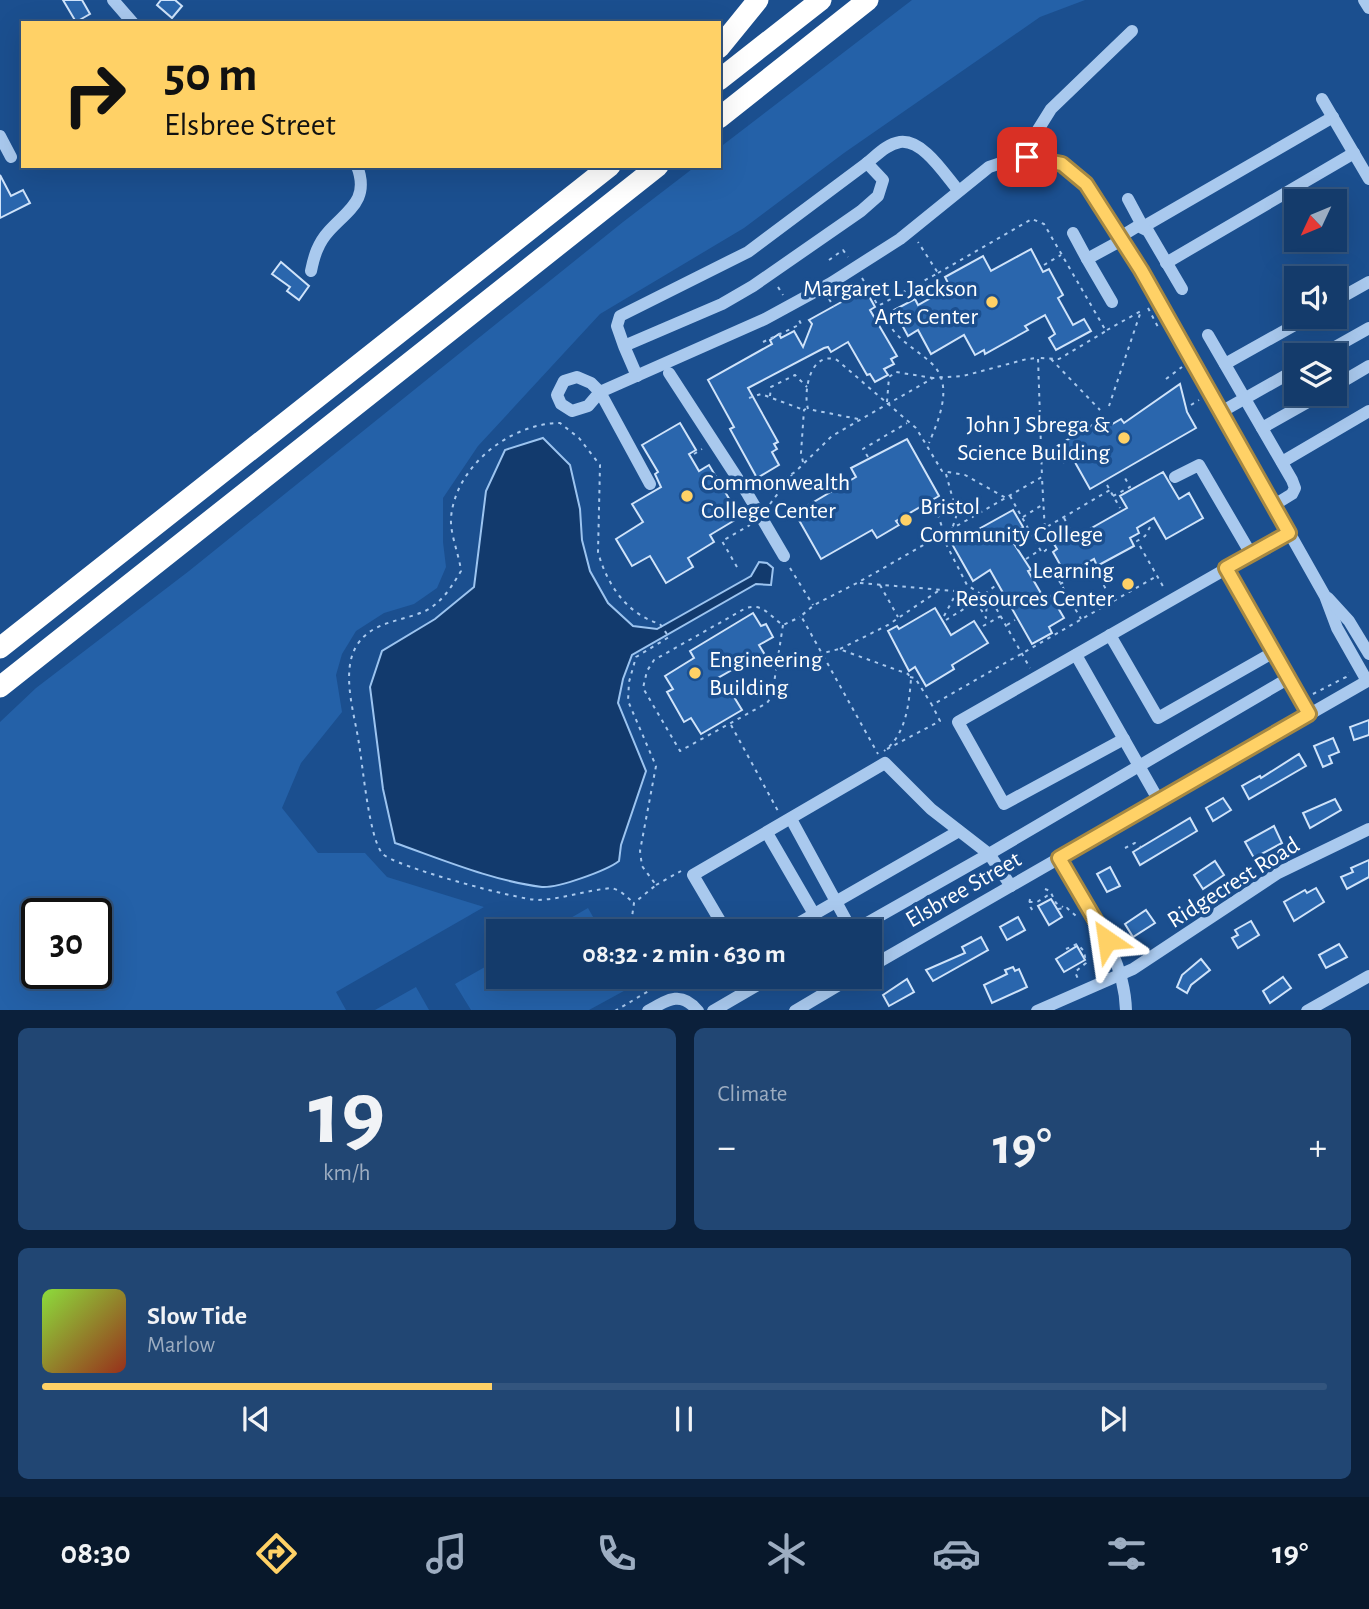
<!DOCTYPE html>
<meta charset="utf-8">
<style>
:root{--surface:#143b6b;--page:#214673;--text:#f1f3f6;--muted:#9dadc1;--line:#33557e;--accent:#ffd166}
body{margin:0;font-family:"Alegreya Sans",sans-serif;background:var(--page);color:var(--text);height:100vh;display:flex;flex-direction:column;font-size:26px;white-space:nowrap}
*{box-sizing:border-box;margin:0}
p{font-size:23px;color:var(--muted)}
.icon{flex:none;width:38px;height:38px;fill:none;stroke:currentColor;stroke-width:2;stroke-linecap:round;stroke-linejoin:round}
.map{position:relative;height:1010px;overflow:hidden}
.drawer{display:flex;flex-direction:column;gap:18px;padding:18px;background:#0b203b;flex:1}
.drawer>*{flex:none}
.guide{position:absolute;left:21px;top:21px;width:700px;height:147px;border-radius:0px;box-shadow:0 7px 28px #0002,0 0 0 2px var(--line);background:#ffd166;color:#111;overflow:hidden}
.needle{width:46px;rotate:226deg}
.controls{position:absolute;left:1284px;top:189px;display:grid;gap:14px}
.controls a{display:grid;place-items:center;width:63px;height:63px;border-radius:0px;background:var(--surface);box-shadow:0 7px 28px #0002,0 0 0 2px var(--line);font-size:35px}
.speed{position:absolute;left:21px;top:898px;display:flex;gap:14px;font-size:35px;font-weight:700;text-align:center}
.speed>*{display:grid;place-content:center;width:91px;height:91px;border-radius:50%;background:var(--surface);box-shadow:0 7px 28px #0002,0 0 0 2px var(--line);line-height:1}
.speed .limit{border:4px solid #111;border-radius:10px;background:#fff;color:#111}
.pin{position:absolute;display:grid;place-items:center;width:60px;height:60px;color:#fff;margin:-30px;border-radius:14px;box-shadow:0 4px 10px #0006}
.me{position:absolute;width:77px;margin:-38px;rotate:328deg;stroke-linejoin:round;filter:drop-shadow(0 0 5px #0008)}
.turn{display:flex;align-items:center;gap:24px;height:147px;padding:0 28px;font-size:32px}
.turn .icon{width:91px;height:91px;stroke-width:2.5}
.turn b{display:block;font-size:49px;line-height:60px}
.big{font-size:52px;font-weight:600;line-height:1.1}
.drawer .card{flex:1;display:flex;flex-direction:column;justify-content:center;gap:10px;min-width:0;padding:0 24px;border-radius:10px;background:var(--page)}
.drawer .dial{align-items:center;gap:0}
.dial b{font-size:91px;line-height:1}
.song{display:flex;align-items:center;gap:21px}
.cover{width:84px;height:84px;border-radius:10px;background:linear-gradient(135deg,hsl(90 70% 55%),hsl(10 70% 35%))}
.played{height:7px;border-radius:4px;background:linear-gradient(90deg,var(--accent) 35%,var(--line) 35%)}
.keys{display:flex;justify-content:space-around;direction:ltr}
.heat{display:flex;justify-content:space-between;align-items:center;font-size:38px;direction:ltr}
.drawer .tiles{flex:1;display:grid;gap:18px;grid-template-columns:1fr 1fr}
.card:last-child{grid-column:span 2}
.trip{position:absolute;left:486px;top:919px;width:396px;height:70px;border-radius:0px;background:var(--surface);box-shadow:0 7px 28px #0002,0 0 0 2px var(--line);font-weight:600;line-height:70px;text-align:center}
.menu{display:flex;height:112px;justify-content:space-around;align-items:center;background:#08182b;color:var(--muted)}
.menu .icon{width:49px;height:49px}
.menu .selected{color:var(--accent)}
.menu b{font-size:32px;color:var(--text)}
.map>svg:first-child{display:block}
.green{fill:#2461a8;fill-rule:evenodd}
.water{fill:#123a6d;stroke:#9cc4f0;stroke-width:2}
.building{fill:#2a66ad;stroke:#cfe3fa;stroke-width:2}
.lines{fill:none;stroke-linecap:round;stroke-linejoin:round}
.path{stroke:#a9c9ee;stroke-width:2;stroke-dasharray:3.5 5;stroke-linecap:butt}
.minor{stroke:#a9c9ee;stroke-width:12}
.highway{stroke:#fff;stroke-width:21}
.route-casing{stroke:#a68842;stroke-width:18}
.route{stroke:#ffd166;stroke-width:12}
.poi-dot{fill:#ffd166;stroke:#1b4f8f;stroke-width:2.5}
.labels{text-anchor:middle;stroke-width:7;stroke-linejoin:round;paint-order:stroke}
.poi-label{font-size:24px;fill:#fff;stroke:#1b4f8f;text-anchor:end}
.street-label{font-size:24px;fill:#fff;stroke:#1b4f8f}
</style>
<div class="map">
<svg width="1369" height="1011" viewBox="0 0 1369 1011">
<rect width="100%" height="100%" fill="#1b4f8f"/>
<g class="green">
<path d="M912,0H1085L1040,17L844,153L744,228L600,314L478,446L443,498V542L446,567L437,588L414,604L384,613L356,631L342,654L336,675L342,712L301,763L282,808L318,853H365L387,877L484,907L336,992L346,1010H0V722L36,688L189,571L623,222L696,166H719V148ZM37,914H96V973H37Z"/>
<polygon points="588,908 601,931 548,931"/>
<polygon points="499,959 499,976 628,977 633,986 589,1010 471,1010 455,984"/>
<polygon points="416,987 429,1010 375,1010"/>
</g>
<path class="water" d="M543,438L570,465L580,509L582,540L590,571L608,603L633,626L657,629L751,576L759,562L767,563L773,568L771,585L756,584L632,655L623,679L618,703L646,771L621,845L619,861C606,871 558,888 542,887C493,881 441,859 395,843L383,789L370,687L382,651L435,619L474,587L486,491L505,450Z"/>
<g class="building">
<polygon points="63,0 82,0 90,14 76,22"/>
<polygon points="161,0 175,0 182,6 172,18 157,5"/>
<polygon points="0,175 11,196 23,190 30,203 0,218"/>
<polygon points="1031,249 1043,272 1049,269 1063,295 1058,298 1073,325 1084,319 1091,331 1056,350 1049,338 1055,334 1045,315 1025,326 1028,330 985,354 984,350 975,355 964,335 931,354 918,330 908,336 894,310 915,299 918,305 950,287 945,277 983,256 991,271"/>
<polygon points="281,262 309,286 299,300 287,291 290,287 272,274"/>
<polygon points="865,289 875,307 870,310 897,356 891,359 894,364 884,369 888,375 875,382 870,374 867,375 848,342 831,352 828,347 824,348 748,388 778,442 774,444 777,449 772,452 779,465 757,478 730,429 734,427 708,380 772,344 770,340 779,334 781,338 794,331 803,347 812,324 809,320"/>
<polygon points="1180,384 1187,412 1196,428 1090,489 1072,457 1064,462 1055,447 1098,422 1102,430 1121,419 1124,423"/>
<polygon points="680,423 696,450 689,454 699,471 709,465 740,517 710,535 714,542 688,558 693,567 666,583 650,556 632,566 616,539 643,522 632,504 661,487 655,474 658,472 642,445"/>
<polygon points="907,439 939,496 896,521 899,525 877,538 872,530 821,559 795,513 856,477 851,468"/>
<polygon points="1163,472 1179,499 1189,493 1203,518 1166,539 1154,518 1137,528 1139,533 1130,538 1134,546 1097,566 1094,559 1066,575 1053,552 1057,549 1051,539 1060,534 1065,543 1127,508 1120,496"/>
<polygon points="1013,510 1023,527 1009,536 1031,570 1028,571 1045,600 1051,596 1064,618 1049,627 1052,633 1032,644 990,570 973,581 952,544"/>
<polygon points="935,608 951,635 974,621 988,643 952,665 954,669 926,686 915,667 909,671 888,631 897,626 899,629"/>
<polygon points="753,613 761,626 766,624 773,637 759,645 765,655 748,665 746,662 718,678 727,694 731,692 742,710 701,734 691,718 684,722 667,692 673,689 665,676 694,658 690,651"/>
<polygon points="1369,720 1369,735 1354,740 1350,727"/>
<polygon points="1333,738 1339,752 1329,756 1332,763 1323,767 1314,746"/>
<polygon points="1299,754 1306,766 1249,799 1242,786 1260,776 1261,778"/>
<polygon points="1223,798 1231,810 1213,821 1206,808"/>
<polygon points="1335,799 1341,810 1310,828 1303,813"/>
<polygon points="1190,818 1197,831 1140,865 1133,852"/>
<polygon points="1274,826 1282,843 1254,858 1245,842"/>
<polygon points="1369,860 1369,877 1347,889 1341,877 1353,872 1351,868"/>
<polygon points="1215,861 1224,875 1203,889 1194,875"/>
<polygon points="1110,867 1120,886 1107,892 1097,874"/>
<polygon points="1316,888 1324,902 1294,921 1284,902 1305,890 1307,893"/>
<polygon points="1051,899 1062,917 1049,925 1038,906"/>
<polygon points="1146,910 1155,923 1133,937 1125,924"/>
<polygon points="1018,917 1025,930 1007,940 1000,927"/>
<polygon points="1251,921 1259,935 1238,948 1232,938 1238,935 1235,930"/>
<polygon points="981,937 988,950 933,981 926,970 965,953 962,947"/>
<polygon points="1339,944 1347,957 1326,968 1319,955"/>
<polygon points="1077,946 1085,960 1064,972 1056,959"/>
<polygon points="1201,959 1210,970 1191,985 1187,993 1177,987 1182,975"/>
<polygon points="1013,967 1015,971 1019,969 1027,987 992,1003 984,985 1007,974 1005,970"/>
<polygon points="1283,977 1291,988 1270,1003 1263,991"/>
<polygon points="907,979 914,992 889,1006 883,995"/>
</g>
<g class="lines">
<g class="path">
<polyline points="829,260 843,250 848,257"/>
<polyline points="1044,265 1061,255"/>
<polyline points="938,273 1032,219 1044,224 1106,331 1059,359 1039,358"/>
<path d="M862,278C873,295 881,314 893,330C903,343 918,351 930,362C955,383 939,419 929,443"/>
<polyline points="778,287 783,295"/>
<polyline points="829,299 834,307"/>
<polyline points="880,305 938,273 918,242"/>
<polyline points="1148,308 1159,329"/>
<polyline points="1107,330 1141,311 1109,406"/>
<polyline points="763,342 801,324 797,316"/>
<polyline points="1051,359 1100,410"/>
<polyline points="1166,379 1182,367"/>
<polyline points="770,396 771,387 795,375 807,387"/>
<polyline points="749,398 761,394 804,410"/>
<polyline points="887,402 889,377 896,372 933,378"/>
<polyline points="1191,405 1199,400"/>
<path d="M858,419L808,409C803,392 810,350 837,360L916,428L942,471L965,475L1006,498"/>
<polyline points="694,454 702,449"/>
<polyline points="868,457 863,449 907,423"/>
<polyline points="803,462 801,453 804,410 807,408"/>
<polyline points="946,474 957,514 952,529"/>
<polyline points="1107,485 1120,508"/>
<polyline points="762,491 795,472 832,436 933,378 963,376 1027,359 1038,358 1042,477 859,582 814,605 801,616 878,754"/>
<polyline points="1010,496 1042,553 1046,550 1042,478"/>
<polyline points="1113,496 1130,487 1125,478"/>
<polyline points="770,504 792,475"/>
<polyline points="935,506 944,533"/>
<polyline points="1023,517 1042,505"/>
<polyline points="1064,518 1074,536"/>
<polyline points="1150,527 1145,536 1137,541 1164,588"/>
<polyline points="1033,535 1110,490"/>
<polyline points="942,536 967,585 992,601 1030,668"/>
<polyline points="1026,559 1040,550"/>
<polyline points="1050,565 1081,619"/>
<polyline points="737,567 722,541 750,525"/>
<polyline points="790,568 813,605"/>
<polyline points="860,583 955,591 969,589"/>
<polyline points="1060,584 1093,566 1112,600"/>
<polyline points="880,585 898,617"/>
<polyline points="985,594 996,585"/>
<polyline points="944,616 958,590"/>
<polyline points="946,620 975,602 987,596 986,618 976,601"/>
<path d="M783,625L772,696L767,703L680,751L643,688L647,671L654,660L746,608C764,603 769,616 783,625L800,617"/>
<polyline points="1007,625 1015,620"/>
<polyline points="983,626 1001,616"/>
<polyline points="840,649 888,625 941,589"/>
<path d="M777,665L839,649L908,674L911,679C909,704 906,735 884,751"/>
<polyline points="910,677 915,678 932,705 1157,576"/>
<polyline points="1313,694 1346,677 1348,672"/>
<polyline points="731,725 778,811"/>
<polyline points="887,749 940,721 932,705"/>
<polyline points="1125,848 1135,843 1141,847"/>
<polyline points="656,885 681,871"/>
<polyline points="1045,889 1050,891 1056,903 1063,907"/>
<polyline points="1030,899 1029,905 1033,911"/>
<polyline points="1029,902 1037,902 1050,894"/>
<polyline points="1058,909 1067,908 1076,916"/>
<path d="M630,931L634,903L656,885L642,866L640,851L656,766L628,701L629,682L636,657L669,637L660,624C627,614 607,585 598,552L600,465L579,438L560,423C511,423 455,466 451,518C450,534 459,554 461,571C452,586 443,601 427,610C403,622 373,620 357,645C340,672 355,715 359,744C363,767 369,837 382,853C391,866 520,900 538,900C563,899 587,890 612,888L620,891L634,903"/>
<polyline points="1066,949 1077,944 1084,951 1086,963 1075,972 1078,979"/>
<polyline points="615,1011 657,986 652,976"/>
</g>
<g class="minor">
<polyline points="113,0 133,23"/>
<polyline points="1364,0 1369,8"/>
<polyline points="1322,99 1369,179"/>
<polyline points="0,136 11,157"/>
<polyline points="1031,157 1031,141 1051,109 1132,31"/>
<path d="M867,163C877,155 887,144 900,142C923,139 945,175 958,190"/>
<polyline points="1128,199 1143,227 1333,117"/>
<polyline points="1073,233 1087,259"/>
<polyline points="1120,237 1138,226 1148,231 1182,289"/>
<polyline points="1166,263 1354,153"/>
<path d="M311,271C314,256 318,243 329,231C348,210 370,200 357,166"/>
<polyline points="1335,301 1369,282"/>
<polyline points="1112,302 1087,259 1122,240"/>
<polyline points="1208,335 1292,480 1295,488 1292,494 1274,505"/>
<polyline points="624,346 617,326 620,316 748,252 867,163 883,180 878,196 861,211 753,286 722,304 624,346 637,376"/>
<polyline points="1321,355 1369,328"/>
<polyline points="1225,364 1309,317"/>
<polyline points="669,373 747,493 784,556"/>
<polygon points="577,377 591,383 600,392 588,406 572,411 561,404 557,395 564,381"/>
<polyline points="1335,386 1369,366"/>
<polyline points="1221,412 1297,369"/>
<polyline points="1262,428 1322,394"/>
<polyline points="1282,462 1369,411"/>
<polyline points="1175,477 1199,465 1251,554"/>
<polyline points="650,484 600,392 765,319 831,283 900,239 989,167 1019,157 1053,161 1078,175 1099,203 1141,270 1325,596 1337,628 1367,681"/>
<polyline points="1226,568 1309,714"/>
<polyline points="1328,598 1349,621 1369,654"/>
<polyline points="1110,635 1158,718 1274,652"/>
<polyline points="1076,655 1159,801"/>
<polyline points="1124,739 1004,804 958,722 1289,533"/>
<polyline points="791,819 852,931"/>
<polyline points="767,833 814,914"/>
<path d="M1059,858C1085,906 1125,954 1126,1011"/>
<polyline points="726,931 693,875 885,763 931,809 989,854 1011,886"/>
<polyline points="785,931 959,831"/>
<polyline points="853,931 989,854 1289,678"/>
<polyline points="870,967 1369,680"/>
<path d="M648,1011C667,1000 681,990 698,1011"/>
<polyline points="713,1011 773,976"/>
<polyline points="795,1011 854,976"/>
<polyline points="1037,1011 1133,969 1278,873 1369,829"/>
<polyline points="1307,1011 1369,976"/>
</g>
<g class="highway">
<polyline points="719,48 758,0"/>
<polyline points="719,80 821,0"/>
<polyline points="719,118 868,0"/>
<polyline points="0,648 610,166"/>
<polyline points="0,687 658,166"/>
</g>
</g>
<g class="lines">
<g class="route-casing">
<polyline id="route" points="1027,157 1062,164 1086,184 1141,270 1289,533 1226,568 1309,714 1059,858 1107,940"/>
</g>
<use href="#route" class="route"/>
</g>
<g class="poi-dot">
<circle cx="992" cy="302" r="7"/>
<circle cx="1124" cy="438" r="7"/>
<circle cx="687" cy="496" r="7"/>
<circle cx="906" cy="520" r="7"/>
<circle cx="1128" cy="584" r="7"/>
<circle cx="695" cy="673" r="7"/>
</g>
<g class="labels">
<g class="poi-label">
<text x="978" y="296">Margaret L Jackson<tspan x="978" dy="28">Arts Center</tspan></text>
<text x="1110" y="432">John J Sbrega &amp;<tspan x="1110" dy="28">Science Building</tspan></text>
<text x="701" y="490" text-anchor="start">Commonwealth<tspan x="701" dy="28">College Center</tspan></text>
<text x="920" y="514" text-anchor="start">Bristol<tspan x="920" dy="28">Community College</tspan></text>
<text x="1114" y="578">Learning<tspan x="1114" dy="28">Resources Center</tspan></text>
<text x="709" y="667" text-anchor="start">Engineering<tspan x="709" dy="28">Building</tspan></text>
</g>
<g class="street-label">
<text transform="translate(1233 882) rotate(-32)" y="8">Ridgecrest Road</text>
<text transform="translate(963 889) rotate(-30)" y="8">Elsbree Street</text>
</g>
</g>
</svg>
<div class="controls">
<a><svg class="needle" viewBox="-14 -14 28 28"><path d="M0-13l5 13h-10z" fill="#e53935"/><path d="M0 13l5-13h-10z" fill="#9dadc1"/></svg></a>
<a><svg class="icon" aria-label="sound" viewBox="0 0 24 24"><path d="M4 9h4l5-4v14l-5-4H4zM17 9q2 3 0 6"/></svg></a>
<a><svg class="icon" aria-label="layers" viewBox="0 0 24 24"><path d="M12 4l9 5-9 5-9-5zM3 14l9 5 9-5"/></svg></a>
</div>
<div class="speed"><div class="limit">30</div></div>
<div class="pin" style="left:1027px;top:157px;background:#d93025"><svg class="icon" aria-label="arrive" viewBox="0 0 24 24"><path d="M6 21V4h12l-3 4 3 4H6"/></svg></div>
<svg class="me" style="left:1107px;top:940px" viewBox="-20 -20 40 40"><path d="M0-17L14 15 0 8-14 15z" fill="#ffd166" stroke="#fff" stroke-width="4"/></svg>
<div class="trip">08:32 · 2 min · 630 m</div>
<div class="guide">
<div class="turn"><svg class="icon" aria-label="right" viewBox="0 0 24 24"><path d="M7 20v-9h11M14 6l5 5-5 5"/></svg><div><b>50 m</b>Elsbree Street</div></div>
</div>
</div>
<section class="drawer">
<div class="tiles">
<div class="card dial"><b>19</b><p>km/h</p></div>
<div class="card"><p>Climate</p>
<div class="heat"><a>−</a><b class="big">19°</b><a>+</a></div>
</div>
<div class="card">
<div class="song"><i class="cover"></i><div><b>Slow Tide</b><p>Marlow</p></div></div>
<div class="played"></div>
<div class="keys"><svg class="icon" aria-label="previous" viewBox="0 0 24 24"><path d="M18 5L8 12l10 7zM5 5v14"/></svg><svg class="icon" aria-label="pause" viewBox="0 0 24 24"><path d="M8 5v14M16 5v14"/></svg><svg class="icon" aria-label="next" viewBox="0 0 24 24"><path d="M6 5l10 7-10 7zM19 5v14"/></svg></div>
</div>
</div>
</section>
<nav class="menu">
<b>08:30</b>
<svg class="icon selected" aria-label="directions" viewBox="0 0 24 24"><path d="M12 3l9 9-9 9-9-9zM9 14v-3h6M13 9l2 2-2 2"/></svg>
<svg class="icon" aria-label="music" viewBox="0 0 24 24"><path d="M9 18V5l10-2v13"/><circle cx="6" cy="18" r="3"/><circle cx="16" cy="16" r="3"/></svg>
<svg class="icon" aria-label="phone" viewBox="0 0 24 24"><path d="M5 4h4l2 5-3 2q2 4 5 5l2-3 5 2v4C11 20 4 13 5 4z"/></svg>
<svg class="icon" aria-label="climate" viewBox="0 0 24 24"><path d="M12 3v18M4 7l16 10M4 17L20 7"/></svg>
<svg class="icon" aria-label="car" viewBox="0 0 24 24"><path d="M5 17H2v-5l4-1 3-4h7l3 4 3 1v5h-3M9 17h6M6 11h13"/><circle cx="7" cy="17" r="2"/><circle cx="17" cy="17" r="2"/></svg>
<svg class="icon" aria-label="filters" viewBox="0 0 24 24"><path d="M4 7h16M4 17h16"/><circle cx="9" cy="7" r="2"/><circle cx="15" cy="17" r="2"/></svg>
<b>19°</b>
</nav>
